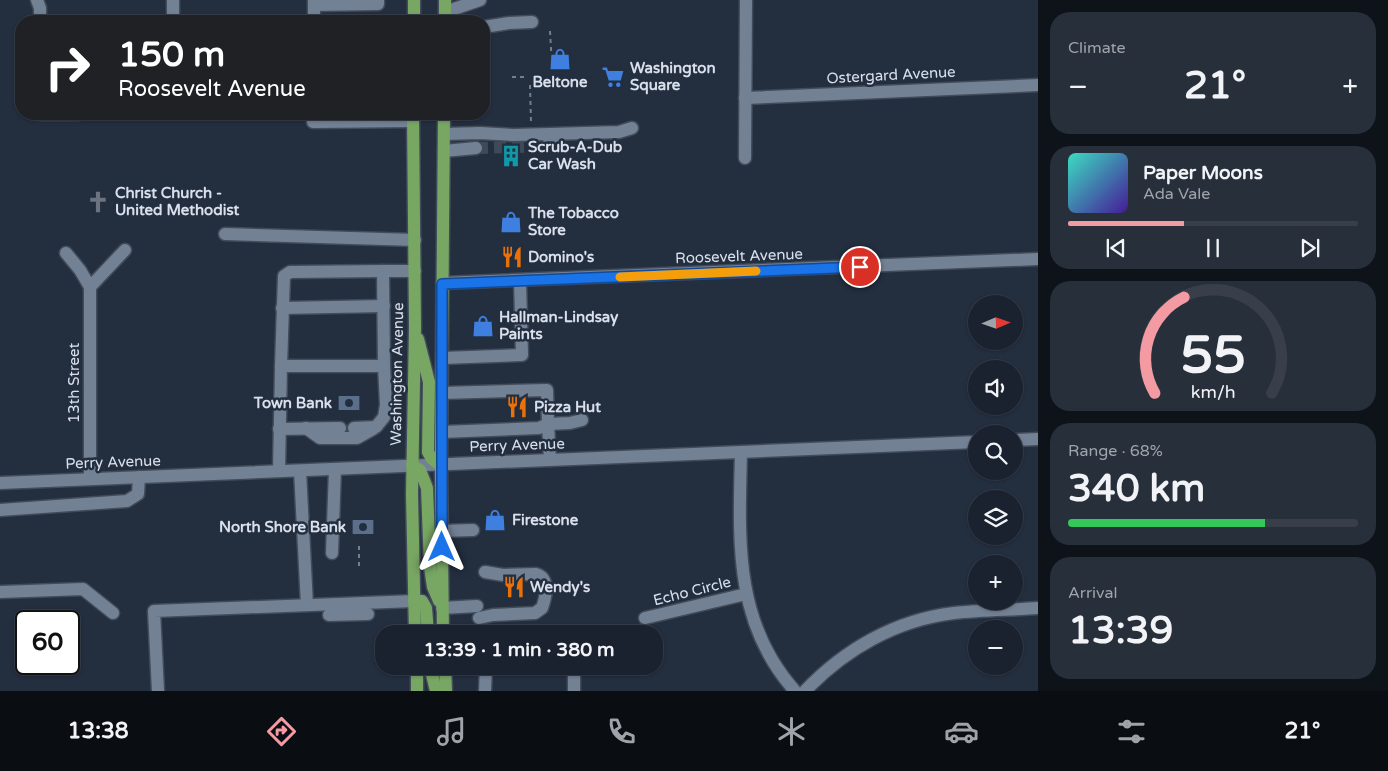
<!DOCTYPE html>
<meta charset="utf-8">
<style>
:root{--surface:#1a222f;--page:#272f3b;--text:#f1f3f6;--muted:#9fa4aa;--line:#383f4b;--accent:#f49aa3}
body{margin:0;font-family:"Varela Round",sans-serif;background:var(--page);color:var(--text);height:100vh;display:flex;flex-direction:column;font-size:19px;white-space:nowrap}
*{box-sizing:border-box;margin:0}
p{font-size:16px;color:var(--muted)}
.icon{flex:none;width:28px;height:28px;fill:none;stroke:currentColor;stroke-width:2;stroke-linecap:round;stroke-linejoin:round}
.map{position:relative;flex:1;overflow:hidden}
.side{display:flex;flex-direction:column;gap:12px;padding:12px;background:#0e131a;width:350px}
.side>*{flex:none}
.top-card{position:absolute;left:15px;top:15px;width:475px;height:105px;border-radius:20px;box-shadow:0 1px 4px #0004,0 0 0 1px var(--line);background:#202124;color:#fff;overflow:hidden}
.needle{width:32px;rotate:88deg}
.fabs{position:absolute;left:968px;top:295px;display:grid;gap:10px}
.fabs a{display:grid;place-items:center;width:55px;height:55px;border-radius:50%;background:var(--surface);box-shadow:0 1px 4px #0004,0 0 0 1px var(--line);font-size:25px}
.speed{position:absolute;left:15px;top:610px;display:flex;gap:10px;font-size:25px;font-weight:700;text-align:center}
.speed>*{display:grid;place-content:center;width:65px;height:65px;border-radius:50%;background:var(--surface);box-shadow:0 1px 4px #0004,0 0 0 1px var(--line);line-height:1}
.speed .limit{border:2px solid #111;border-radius:8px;background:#fff;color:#111}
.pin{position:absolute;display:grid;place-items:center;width:42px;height:42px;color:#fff;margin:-21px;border:2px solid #fff;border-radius:50%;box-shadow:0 1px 5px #0007}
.me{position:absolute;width:55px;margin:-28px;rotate:0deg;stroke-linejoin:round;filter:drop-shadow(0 0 4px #0008)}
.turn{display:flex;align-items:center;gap:18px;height:105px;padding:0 20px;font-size:22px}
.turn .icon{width:65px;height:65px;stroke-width:2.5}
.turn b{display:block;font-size:35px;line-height:42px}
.big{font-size:38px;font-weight:800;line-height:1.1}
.side .tile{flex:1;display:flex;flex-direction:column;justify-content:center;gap:8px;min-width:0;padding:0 18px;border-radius:20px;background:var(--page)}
.side .dial{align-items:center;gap:0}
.dial svg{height:130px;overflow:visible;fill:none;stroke:var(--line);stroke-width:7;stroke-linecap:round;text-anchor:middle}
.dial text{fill:var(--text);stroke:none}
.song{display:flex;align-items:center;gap:15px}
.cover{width:60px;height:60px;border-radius:8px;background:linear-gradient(135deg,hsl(170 70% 55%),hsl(260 70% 35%))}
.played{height:5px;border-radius:2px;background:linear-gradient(90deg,var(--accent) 40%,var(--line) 40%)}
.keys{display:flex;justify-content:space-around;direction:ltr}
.heat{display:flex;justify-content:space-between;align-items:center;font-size:28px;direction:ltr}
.charge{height:8px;border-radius:4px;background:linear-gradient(90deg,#34c759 68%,var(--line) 0)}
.trip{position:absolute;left:375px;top:625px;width:288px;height:50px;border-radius:20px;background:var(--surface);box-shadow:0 1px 4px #0004,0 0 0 1px var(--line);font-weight:800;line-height:50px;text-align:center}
.dock{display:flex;height:80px;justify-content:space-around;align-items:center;background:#0a0e13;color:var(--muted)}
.dock .icon{width:35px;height:35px}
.dock .active{color:var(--accent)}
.dock b{font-size:22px;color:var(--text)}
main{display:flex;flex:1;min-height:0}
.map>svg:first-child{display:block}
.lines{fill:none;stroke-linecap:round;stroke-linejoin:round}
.minor-tunnel{stroke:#3e4959;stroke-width:12;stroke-dasharray:12 6;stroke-linecap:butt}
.minor-casing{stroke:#414b59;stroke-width:15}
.major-casing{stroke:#414b59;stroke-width:15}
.path{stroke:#757e8d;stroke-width:2;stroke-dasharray:4 4;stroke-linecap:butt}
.minor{stroke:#738195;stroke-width:12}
.major{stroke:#78a663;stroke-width:12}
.route-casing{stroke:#114b97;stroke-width:12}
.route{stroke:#1a73e8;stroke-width:9}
.slow{stroke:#f59e0b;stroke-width:9}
.labels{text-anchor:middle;stroke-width:5;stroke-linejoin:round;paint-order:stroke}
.poi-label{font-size:15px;font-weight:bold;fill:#d9e0ec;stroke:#232e3f;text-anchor:start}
.street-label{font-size:15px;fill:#d9e0ec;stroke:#232e3f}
</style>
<main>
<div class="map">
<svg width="1038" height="691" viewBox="0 0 1038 691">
<rect width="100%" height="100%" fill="#232e3f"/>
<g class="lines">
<polyline class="minor-tunnel" points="476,148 546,146"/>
<g class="minor-casing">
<g id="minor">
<polyline points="37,0 40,8 40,21"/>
<polyline points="173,0 173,21"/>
<polyline points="314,5 378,4 378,0"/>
<polyline points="445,12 480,0"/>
<polyline points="314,21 314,0"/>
<polyline points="484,27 509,23 532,22"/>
<polyline points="745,98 1038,85"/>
<polyline points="40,114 79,114"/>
<polyline points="313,114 313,122 413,121"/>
<polyline points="444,134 480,133 514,135 619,132 632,128"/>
<polyline points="546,146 559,145"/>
<polyline points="444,151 476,148"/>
<polyline points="745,158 746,0"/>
<polyline points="225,234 415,240"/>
<polyline points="66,253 80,270 90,287 125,250"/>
<polyline points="442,283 1038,259"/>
<polyline points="282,308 384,306"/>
<polyline points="443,358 522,355 520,281"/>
<polyline points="281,366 284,276 290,272 383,271"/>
<polyline points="306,428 320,438 357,438 373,429"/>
<polyline points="354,428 376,427 384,417 386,405 384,366"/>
<polyline points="279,429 340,428"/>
<polyline points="442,432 539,428 548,424 547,390 442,393"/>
<polyline points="1014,440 1038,439"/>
<path d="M741,452C739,538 733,622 795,691"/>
<polyline points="550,460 548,424 570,423 582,420"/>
<polyline points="279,471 281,366 384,366 383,271 415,271"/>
<polyline points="300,471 307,605"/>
<polyline points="90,479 90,287"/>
<polyline points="0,483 976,442"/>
<polyline points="0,510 127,501 138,494 139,477"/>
<polyline points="441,531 473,530"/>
<polyline points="332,553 335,469"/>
<polyline points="0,592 83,589 113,613"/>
<polyline points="442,608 477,606"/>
<polyline points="329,615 368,614"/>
<path d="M479,618L493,615L535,613L542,608C546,597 550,578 536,574L503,575L485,572"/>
<polyline points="645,618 746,594"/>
<polyline points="532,666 537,668"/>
<polyline points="574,666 574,691"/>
<polyline points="547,668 551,666"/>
<polyline points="158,691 154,611 414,601"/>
<polyline points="485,691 486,666"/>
<path d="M805,691C845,649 896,620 954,613C982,610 1010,610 1038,608"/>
</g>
</g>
<g class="major-casing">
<g id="major">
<polyline points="445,0 445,21"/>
<polyline points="414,21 414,0"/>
<polyline points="413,114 415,327 412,494 415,634"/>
<polyline points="418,339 429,382 428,452 432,459 440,465"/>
<polyline points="412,465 420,470 427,488 430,567 433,587 439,601"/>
<polyline points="414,601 422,601 426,608 428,634"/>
<polyline points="443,634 441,465 444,114"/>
<polyline points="417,666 417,691"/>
<polyline points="430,666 436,691"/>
<polyline points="445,666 446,691"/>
</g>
</g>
<g class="path">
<polyline points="155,21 160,16"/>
<polyline points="550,31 552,66"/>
<polyline points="512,77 527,77"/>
<polyline points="530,85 531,122"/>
<polyline points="359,566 359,544"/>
</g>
<use href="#minor" class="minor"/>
<use href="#major" class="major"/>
</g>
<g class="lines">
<g class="route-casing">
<polyline id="route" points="442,547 442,284 860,267"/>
</g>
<use href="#route" class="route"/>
<polyline class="slow" points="620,277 756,271"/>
</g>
<defs>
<g id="shop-bare" transform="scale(1.725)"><path d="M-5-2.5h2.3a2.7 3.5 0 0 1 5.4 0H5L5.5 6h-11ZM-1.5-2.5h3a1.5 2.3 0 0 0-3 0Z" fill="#3f7fe0" stroke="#232e3f" stroke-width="2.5" paint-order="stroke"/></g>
<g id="supermarket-bare" transform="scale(1.725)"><path d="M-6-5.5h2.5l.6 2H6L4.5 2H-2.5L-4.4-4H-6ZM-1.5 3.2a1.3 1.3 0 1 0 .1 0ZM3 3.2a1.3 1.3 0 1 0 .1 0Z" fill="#3f7fe0" stroke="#232e3f" stroke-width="2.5" paint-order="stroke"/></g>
<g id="building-bare" transform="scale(1.725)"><path d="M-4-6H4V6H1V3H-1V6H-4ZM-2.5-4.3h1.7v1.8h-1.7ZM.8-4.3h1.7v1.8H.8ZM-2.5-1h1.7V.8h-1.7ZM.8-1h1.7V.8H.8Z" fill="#0f9aa8" stroke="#232e3f" stroke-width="2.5" paint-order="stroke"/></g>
<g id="church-bare" transform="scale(1.725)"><path d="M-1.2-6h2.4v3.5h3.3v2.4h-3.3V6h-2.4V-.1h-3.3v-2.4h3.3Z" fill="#6b7280" stroke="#232e3f" stroke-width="2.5" paint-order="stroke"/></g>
<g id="restaurant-bare" transform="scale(1.725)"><path d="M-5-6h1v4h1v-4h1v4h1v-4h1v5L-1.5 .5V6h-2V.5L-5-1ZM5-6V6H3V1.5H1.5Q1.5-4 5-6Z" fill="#e8710a" stroke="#232e3f" stroke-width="2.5" paint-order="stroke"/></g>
<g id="bank-bare" transform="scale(1.725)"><path d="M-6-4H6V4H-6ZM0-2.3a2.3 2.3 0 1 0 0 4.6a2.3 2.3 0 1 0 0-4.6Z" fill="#5c6f8a" stroke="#232e3f" stroke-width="2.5" paint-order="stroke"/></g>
</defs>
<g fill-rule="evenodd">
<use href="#shop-bare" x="560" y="59"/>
<use href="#supermarket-bare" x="613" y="77"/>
<use href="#building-bare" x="511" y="156"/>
<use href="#church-bare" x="98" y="202"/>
<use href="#shop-bare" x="511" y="222"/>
<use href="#restaurant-bare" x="512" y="257"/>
<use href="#shop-bare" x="483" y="326"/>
<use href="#bank-bare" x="349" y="403"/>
<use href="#restaurant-bare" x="517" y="407"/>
<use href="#shop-bare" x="495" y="520"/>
<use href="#bank-bare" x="363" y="527"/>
<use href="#restaurant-bare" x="514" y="587"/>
</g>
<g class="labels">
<g class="poi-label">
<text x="630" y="73">Washington<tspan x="630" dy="17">Square</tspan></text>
<text x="560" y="87" text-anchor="middle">Beltone</text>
<text x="528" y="152">Scrub-A-Dub<tspan x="528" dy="17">Car Wash</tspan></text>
<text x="115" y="198">Christ Church -<tspan x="115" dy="17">United Methodist</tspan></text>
<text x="528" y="218">The Tobacco<tspan x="528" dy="17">Store</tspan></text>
<text x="528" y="262">Domino's</text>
<text x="499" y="322">Hallman-Lindsay<tspan x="499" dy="17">Paints</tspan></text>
<text x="332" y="408" text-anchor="end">Town Bank</text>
<text x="534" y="412">Pizza Hut</text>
<text x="512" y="525">Firestone</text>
<text x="346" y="532" text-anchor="end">North Shore Bank</text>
<text x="530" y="592">Wendy's</text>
</g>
<g class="street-label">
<text transform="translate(891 75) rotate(-3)" y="5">Ostergard Avenue</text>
<text transform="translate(739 256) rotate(-2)" y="5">Roosevelt Avenue</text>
<text transform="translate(397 374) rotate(-89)" y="5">Washington Avenue</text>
<text transform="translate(74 383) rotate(-90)" y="5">13th Street</text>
<text transform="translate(517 445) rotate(-2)" y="5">Perry Avenue</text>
<text transform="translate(113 462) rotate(-2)" y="5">Perry Avenue</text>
<text transform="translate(692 591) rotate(-14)" y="5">Echo Circle</text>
</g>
</g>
</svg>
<div class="fabs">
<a><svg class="needle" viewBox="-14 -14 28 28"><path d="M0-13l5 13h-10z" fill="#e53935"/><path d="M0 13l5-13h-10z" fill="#9fa4aa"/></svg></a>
<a><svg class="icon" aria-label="sound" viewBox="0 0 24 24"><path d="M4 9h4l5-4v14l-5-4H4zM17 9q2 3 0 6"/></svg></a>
<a><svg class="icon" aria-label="search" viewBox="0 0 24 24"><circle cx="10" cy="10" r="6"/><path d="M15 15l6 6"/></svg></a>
<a><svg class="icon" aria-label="layers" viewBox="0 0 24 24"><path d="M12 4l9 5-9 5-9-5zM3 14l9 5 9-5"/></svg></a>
<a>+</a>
<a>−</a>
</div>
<div class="speed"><div class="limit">60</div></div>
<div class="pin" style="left:860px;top:267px;background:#d93025"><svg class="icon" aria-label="arrive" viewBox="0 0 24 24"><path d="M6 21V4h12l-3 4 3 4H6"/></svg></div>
<svg class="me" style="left:442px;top:547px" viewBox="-20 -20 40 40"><path d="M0-17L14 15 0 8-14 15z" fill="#1a73e8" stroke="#fff" stroke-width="4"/></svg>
<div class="trip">13:39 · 1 min · 380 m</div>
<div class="top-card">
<div class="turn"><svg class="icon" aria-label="right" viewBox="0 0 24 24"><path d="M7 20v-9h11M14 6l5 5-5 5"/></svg><div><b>150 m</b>Roosevelt Avenue</div></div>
</div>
</div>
<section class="side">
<div class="tile"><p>Climate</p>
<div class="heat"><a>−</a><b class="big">21°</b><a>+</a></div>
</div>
<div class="tile">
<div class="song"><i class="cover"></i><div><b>Paper Moons</b><p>Ada Vale</p></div></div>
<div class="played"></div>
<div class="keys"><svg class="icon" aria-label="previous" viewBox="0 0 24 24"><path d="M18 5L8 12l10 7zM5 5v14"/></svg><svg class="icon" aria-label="pause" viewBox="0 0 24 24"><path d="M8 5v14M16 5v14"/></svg><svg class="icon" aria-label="next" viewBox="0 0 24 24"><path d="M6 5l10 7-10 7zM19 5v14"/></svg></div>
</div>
<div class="tile dial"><svg viewBox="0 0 100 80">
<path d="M14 69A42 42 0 1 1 86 69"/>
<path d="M14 69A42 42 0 0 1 32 10" stroke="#f49aa3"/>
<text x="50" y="56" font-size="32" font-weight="700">55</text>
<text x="50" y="72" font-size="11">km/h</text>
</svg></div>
<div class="tile"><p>Range · 68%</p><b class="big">340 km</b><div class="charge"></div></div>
<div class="tile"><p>Arrival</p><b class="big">13:39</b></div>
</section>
</main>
<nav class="dock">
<b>13:38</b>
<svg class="icon active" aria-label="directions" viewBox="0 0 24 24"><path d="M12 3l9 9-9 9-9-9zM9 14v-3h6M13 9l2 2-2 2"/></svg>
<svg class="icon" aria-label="music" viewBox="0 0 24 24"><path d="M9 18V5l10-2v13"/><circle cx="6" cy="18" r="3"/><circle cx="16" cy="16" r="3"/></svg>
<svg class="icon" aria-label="phone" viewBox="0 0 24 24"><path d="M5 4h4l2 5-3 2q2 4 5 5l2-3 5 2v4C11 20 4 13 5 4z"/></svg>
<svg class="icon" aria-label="climate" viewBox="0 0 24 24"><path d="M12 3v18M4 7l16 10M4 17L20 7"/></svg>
<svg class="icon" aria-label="car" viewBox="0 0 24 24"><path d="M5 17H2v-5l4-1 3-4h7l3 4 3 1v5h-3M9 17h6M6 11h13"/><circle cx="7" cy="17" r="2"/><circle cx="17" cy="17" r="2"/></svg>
<svg class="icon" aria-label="filters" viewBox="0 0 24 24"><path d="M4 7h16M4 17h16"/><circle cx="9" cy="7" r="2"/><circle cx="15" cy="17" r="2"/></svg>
<b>21°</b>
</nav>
